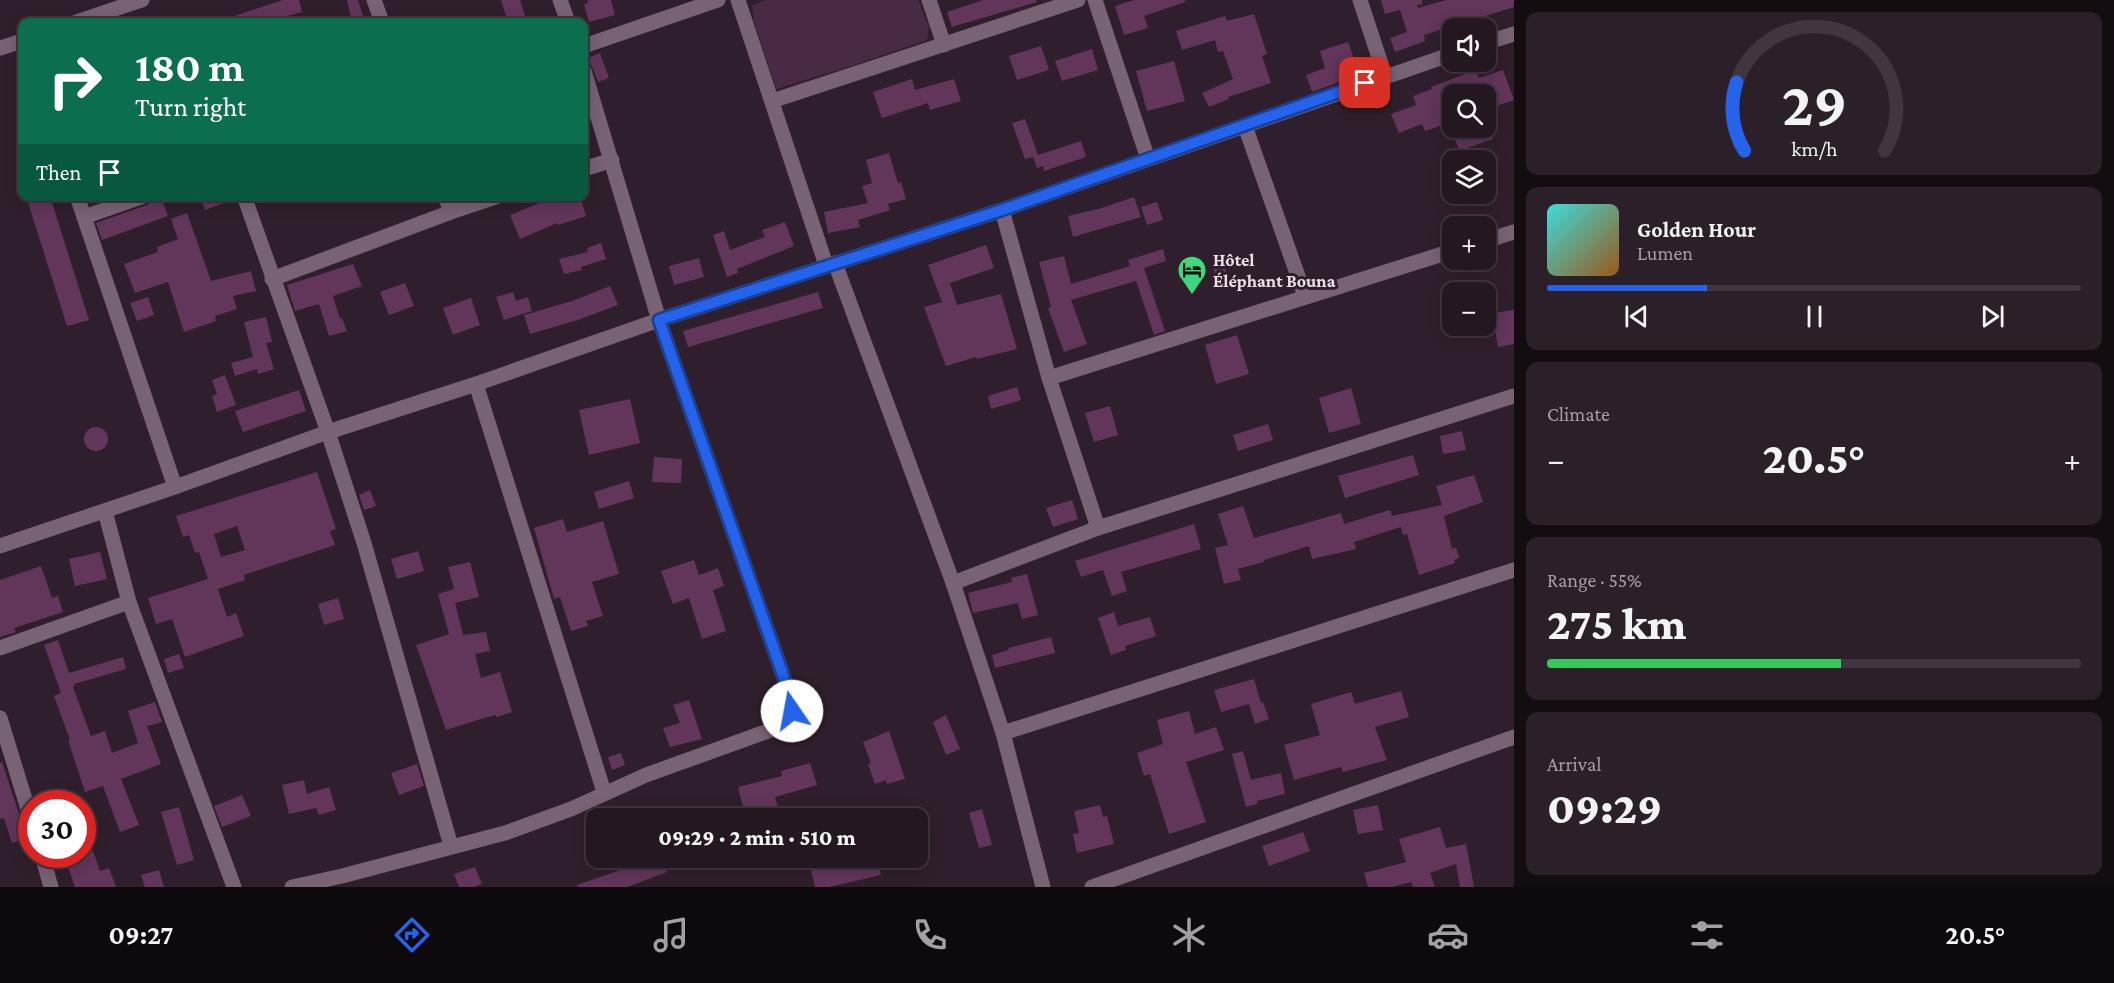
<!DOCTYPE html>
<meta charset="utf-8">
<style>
:root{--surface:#231721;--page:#2b202a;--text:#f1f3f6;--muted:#a39fa5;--line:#40363f;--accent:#2563eb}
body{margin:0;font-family:"Crimson Pro",serif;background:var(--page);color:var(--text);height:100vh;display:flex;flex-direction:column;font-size:22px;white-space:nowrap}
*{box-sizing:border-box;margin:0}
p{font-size:20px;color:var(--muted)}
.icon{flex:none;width:33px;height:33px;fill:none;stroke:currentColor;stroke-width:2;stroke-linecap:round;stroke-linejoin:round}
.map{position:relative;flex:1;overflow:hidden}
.details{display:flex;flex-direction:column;gap:12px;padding:12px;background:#130d12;width:600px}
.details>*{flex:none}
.guide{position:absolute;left:18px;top:18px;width:570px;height:183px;border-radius:12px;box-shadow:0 3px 15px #0003,0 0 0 2px var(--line);background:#0b6e4f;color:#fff;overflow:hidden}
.tools{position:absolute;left:1442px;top:18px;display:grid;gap:12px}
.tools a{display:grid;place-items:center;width:54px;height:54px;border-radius:12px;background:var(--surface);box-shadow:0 3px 15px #0003,0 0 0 2px var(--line);font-size:30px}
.speed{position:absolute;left:18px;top:790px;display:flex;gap:12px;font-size:30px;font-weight:700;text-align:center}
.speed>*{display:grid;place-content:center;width:78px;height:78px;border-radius:50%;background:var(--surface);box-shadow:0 3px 15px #0003,0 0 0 2px var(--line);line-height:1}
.speed .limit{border:9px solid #d22;background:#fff;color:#111}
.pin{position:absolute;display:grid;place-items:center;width:51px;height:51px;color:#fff;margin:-26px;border-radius:12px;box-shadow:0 3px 9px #0006}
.me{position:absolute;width:66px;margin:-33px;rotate:348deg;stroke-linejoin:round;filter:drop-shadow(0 0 4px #0008)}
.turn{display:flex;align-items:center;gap:21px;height:126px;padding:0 18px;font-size:27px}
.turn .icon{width:78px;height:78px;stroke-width:2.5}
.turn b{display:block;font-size:42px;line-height:51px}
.then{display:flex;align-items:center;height:57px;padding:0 18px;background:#0003;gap:12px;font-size:22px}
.big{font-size:45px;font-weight:800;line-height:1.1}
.details .tile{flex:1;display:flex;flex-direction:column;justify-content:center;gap:9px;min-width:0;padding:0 21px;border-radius:12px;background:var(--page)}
.details .dial{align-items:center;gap:0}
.dial svg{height:156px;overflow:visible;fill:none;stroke:var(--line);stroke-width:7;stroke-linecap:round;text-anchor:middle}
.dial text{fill:var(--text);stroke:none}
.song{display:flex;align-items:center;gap:18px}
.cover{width:72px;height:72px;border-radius:9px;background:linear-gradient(135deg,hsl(180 70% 55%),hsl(30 70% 35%))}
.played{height:6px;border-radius:3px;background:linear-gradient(90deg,var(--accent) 30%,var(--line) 30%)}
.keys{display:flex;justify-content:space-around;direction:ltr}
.heat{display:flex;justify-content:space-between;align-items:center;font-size:33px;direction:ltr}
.charge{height:9px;border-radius:4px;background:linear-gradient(90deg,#34c759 55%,var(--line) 0)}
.trip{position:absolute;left:586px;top:808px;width:342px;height:60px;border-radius:12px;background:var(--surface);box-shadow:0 3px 15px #0003,0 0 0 2px var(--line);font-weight:800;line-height:60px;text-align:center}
.dock{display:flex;height:96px;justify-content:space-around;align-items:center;background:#0e090d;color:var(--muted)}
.dock .icon{width:42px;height:42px}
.dock .current{color:var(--accent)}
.dock b{font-size:27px;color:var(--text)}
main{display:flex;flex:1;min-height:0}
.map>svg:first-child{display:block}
.green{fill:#492a44}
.building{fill:#62355b;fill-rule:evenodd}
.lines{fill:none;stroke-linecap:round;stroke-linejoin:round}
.minor{stroke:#786274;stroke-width:15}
.route-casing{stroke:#184099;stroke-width:15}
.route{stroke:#2563eb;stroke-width:10}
.labels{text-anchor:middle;stroke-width:6;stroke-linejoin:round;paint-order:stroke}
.poi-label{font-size:18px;font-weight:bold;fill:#ece1ea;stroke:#2f1f2c;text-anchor:start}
</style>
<main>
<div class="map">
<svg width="1514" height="887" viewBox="0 0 1514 887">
<rect width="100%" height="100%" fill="#2f1f2c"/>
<polygon class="green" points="766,0 918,0 929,26 927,40 845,68 776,89 754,21 752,5"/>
<g class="building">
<polygon points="283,0 299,0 302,12 265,22 223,22 222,20"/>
<polygon points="347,0 358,0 365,22 352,22"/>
<polygon points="501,0 520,0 527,22 508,22"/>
<polygon points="588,0 611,0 615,15 589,22 584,4 588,3"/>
<polygon points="983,0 1036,0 1037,2 952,27 947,12"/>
<polygon points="1134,0 1185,0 1185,2 1144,16 1148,28 1124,35 1115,6"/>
<polygon points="1381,0 1422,0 1422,4 1417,5 1418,8 1446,0 1514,0 1514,7 1424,35 1425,41 1395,52 1390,38 1407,32 1400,10 1385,14"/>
<polygon points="1254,14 1267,54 1262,56 1271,83 1228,97 1229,99 1209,107 1202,93 1233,79 1223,51 1218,52 1215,40 1182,50 1176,31 1225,16 1227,21"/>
<polygon points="1348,42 1355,62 1347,65 1353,77 1312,92 1306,75 1325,68 1320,51"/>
<polygon points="1041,46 1049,70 1017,80 1009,56"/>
<polygon points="1092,49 1098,70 1062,81 1055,61"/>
<polygon points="600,53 609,78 598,82 588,58"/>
<polygon points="1174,61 1185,101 1147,111 1136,71"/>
<polygon points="1476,70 1479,78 1503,70 1514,100 1485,110 1485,94 1452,94 1452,122 1425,131 1422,124 1399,133 1391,114 1416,105 1413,96 1432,89 1431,87"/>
<polygon points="912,79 915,90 954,79 961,101 930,110 928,103 882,118 873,92"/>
<polygon points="1025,119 1038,155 1081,141 1086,157 1044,171 1043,166 1037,168 1033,157 1025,159 1012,123"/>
<polygon points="1466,128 1489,128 1493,139 1459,151 1453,132"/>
<polygon points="889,153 898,183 901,182 906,199 888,204 890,210 858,220 860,227 828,233 824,212 868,203 862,186 872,183 866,160"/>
<polygon points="26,196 50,196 89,320 67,326"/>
<polygon points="200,196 235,196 235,199 205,210"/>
<polygon points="557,196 580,196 586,216 558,225 557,223 520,239 510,215"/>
<polygon points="161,197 168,216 102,240 96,223 147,205 153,199"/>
<polygon points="1134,197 1141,217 1073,237 1068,216 1102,208"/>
<polygon points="1157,202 1163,220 1147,225 1141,207"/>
<polygon points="187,213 211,281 251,271 256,291 233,296 237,309 215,316 216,321 184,332 168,282 135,293 124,264 158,252 157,247 176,240 178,239 171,219"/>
<polygon points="785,222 794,246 737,269 738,273 727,277 713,235 724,231 730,250 765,237 762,230"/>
<polygon points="601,243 606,259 581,267 582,270 564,274 559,259 588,252 587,248"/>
<polygon points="986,245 994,268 950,283 957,305 1001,294 1017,349 977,359 976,357 946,366 924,307 942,302 928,265"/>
<polygon points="1163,249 1166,261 1144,268 1165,331 1154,335 1136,281 1071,300 1087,344 1064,352 1048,308 1051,307 1039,262 1064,256 1071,284 1130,266 1128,260"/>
<polygon points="699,258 704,277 674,285 669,266"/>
<polygon points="353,264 362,286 333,296 340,319 342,318 347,331 329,336 319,304 295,311 287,285"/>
<polygon points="1224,264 1230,285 1219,288 1213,268"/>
<polygon points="405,283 414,306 389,315 380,292"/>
<polygon points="610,286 618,305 578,320 530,334 524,315 572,301"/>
<polygon points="513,292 516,301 528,297 532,311 504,320 496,297"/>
<polygon points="818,292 823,308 688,347 683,331"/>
<polygon points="148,297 154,315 137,321 130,303"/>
<polygon points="471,298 480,325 453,335 443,308"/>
<polygon points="1514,310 1514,344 1498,347 1492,313"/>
<polygon points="266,317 272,342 266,343 274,369 258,374 257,369 235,376 231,363 253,357 244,322"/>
<polygon points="1237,335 1249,374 1216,384 1205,345"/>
<polygon points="225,375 236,405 217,412 212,396 217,394 212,380"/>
<polygon points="1017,387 1021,400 991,409 988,396"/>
<polygon points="1351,388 1361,424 1329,433 1319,398"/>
<polygon points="299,390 306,411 243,432 235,411"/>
<polygon points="630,399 640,443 589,455 579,410"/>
<polygon points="1110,406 1118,435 1094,442 1085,413"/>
<polygon points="1268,424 1273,440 1238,451 1233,435"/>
<circle cx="96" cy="439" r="12"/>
<polygon points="1462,431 1466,450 1443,454 1440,436"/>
<polygon points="1413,455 1419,475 1345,498 1338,476"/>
<polygon points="654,457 682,459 681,483 652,482"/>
<path d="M317,472L336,529L330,531L335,545L244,575L245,580L218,589L227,617L236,613L244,636L185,657L172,619L156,624L148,598L208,579L199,552L195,553L189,535L183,537L176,516ZM237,526L245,550L221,557L214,534Z"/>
<polygon points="1474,475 1483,502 1444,516 1452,549 1456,547 1459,558 1454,560 1455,563 1419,575 1407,534 1403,535 1401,527 1354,542 1356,549 1312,559 1309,546 1264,560 1264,562 1238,569 1241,580 1224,584 1215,548 1228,545 1218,514 1243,506 1254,538 1341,513 1344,524 1390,510 1392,516 1442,505 1436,486"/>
<polygon points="629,481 634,498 599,509 594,492"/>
<polygon points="370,490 376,506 364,510 359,495"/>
<polygon points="1072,500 1078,519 1053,527 1046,508"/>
<polygon points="563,519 567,532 603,521 619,574 592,582 603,616 586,621 588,626 571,631 560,597 554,599 534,528"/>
<polygon points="1194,524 1201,549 1121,572 1127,591 1112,596 1103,570 1081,577 1075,561"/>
<polygon points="418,551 424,571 397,579 391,559"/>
<polygon points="100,552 107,579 75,586 69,559"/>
<polygon points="694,560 699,575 718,568 724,586 713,590 726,631 702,639 689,598 673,604 661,571"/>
<polygon points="470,562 479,597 455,603 463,635 486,632 490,651 475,654 481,678 500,672 512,712 496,717 496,715 484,718 446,730 416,645 449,634 438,594 454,589 448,567"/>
<polygon points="41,566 52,598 58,596 63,612 14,628 16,632 0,637 0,580"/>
<polygon points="1027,574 1038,615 1022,619 1018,603 973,613 968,593 1012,582 1011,578"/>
<polygon points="338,598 344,619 324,625 318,604"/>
<polygon points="1114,612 1118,626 1150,617 1156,636 1125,646 1126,650 1111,655 1098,618"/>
<polygon points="1051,637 1055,653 995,668 992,655 1009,650 1008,648"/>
<polygon points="58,640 69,673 123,657 126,669 74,684 74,686 73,687 91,736 105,731 112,753 138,743 128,711 155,702 162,722 147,726 161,764 121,779 139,825 120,832 103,786 85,792 68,740 70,740 54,696 61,693 44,645"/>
<polygon points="179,654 184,668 168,673 164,659"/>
<polygon points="1254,679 1261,703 1263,702 1269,719 1255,724 1249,704 1221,712 1214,690"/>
<polygon points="1401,691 1409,717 1375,727 1387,760 1343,772 1341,767 1294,780 1284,745 1320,735 1311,704 1351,692 1355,704"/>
<polygon points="689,700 702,739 670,747 663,728 680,723 673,705"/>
<polygon points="1189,711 1195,734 1216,727 1224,750 1186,762 1206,822 1169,834 1150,774 1144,776 1137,753 1163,744 1157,720"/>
<polygon points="946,715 960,749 946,755 933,722"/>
<polygon points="889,731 905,779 887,784 886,780 875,784 868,764 871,763 863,742"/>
<polygon points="1243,751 1251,780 1281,773 1285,794 1257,801 1257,804 1246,807 1232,754"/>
<polygon points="621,753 625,765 612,770 608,757"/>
<polygon points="2,762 27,838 12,843 4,818 0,819 0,763"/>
<polygon points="810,763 817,785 775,797 781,819 758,819 755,808 744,811 738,787 782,776 781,771"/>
<polygon points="417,764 424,786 399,795 391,773"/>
<polygon points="304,780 307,794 329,787 336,810 319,815 316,808 289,814 282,785"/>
<polygon points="242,795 251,816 222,827 214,806"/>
<polygon points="1100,805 1103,817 1107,816 1114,844 1077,853 1073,834 1079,833 1074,811"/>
<polygon points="1378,805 1383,830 1358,834 1353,810"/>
<polygon points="179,807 194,860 177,865 161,812"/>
<polygon points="982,809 992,845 979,848 969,813"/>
<polygon points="82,826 84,826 100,871 109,868 116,887 75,887 64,855 82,855"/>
<polygon points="1440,827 1446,848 1466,844 1474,887 1460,887 1456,864 1430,873 1435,887 1413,887 1411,882 1392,887 1368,887 1364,873 1406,862 1399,839"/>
<polygon points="1303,832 1310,851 1269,866 1262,846"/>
<polygon points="638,858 662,858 667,872 627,887 578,887 577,885 623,869 621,864"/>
<polygon points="840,858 846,858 847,863 864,858 876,858 881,875 829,887 815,887 810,866"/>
<polygon points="475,867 482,884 474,887 459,887 454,874"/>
<polygon points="159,870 164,887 145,887 141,875"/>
</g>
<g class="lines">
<g class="minor">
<polyline points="374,0 382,22"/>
<polyline points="560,0 568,22"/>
<polyline points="738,0 826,265"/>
<polyline points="929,0 944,45"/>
<polyline points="1095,0 1148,159"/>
<polyline points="1360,0 1385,76"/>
<polyline points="76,22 142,0"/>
<polyline points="1485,43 1514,34"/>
<polyline points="584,46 718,0"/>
<polyline points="0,48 22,41"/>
<polyline points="772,101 1078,0"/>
<polyline points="1245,126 1305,296"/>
<polyline points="584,169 612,160"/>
<polyline points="77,196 175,487"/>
<polyline points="244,196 328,432 364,543 451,846"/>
<polyline points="445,196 451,212"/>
<polyline points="1002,210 1049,378 1098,528"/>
<polyline points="84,217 144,196"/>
<polyline points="1485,241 1514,232"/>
<polyline points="835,263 953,583 1003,733 1043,887"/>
<polyline points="272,279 451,212 499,196"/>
<polyline points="1049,378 1452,251"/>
<polyline points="476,384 604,792"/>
<polyline points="105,511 129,602 234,887"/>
<polyline points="0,546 175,487 328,432 476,384 659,320 1002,210 1452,54"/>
<polyline points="953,583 1098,528 1514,396"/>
<polyline points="0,648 129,602"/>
<polyline points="0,718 32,822"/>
<polyline points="1003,733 1514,570"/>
<polyline points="42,855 51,887"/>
<path d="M292,887L342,876L505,833L571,809L646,775L771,730C800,717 792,703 784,678L659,320L584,71"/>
<polyline points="1092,887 1514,737"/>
</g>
</g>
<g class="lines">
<g class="route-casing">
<polyline id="route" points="792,711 792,702 784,678 659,320 1002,210 1365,83"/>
</g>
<use href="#route" class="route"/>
</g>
<defs>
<g id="hotel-pin" transform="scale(1.5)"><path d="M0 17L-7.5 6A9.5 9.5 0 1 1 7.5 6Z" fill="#3ed77d" stroke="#2f1f2c"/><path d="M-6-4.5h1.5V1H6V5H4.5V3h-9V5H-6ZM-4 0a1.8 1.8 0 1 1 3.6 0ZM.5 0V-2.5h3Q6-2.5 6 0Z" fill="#111"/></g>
</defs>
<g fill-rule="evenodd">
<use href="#hotel-pin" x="1192" y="270"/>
</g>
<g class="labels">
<g class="poi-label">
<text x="1213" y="266">Hôtel<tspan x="1213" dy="21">Éléphant Bouna</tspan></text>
</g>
</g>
</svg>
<div class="tools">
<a><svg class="icon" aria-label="sound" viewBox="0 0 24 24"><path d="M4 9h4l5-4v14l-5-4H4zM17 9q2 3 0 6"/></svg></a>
<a><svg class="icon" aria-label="search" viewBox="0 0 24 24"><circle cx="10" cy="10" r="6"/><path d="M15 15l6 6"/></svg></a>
<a><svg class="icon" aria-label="layers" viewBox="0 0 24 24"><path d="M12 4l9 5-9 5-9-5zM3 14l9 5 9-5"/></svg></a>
<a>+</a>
<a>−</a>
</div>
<div class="speed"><div class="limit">30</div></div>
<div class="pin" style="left:1365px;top:83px;background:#d93025"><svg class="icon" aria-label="arrive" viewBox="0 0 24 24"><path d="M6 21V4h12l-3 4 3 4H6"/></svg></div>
<svg class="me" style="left:792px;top:711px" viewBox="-20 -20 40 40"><circle r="19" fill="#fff"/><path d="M0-13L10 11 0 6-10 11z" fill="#2563eb"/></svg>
<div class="trip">09:29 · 2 min · 510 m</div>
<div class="guide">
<div class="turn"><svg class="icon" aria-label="right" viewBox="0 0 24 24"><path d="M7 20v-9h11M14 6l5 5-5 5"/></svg><div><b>180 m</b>Turn right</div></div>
<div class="then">Then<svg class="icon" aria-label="arrive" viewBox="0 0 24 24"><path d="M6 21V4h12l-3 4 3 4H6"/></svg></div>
</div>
</div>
<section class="details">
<div class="tile dial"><svg viewBox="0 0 100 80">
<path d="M14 69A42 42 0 1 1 86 69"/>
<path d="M14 69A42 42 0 0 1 10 34" stroke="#2563eb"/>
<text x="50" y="56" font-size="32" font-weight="700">29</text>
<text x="50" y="72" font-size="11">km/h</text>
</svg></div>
<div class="tile">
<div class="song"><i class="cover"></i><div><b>Golden Hour</b><p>Lumen</p></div></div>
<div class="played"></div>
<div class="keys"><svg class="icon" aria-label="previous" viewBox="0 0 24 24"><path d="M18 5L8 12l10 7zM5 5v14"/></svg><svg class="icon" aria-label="pause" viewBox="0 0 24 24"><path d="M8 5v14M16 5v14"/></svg><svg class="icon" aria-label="next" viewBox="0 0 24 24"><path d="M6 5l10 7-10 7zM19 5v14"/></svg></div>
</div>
<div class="tile"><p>Climate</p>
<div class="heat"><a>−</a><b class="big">20.5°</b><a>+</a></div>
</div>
<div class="tile"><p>Range · 55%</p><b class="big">275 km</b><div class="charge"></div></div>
<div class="tile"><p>Arrival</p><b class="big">09:29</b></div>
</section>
</main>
<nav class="dock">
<b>09:27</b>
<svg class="icon current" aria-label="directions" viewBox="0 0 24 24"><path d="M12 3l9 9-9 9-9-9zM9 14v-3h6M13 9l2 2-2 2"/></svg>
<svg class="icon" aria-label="music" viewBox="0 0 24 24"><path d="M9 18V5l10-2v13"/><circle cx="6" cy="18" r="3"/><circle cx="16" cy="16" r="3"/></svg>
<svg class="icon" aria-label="phone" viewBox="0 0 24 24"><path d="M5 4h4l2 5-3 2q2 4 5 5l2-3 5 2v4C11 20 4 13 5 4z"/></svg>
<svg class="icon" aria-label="climate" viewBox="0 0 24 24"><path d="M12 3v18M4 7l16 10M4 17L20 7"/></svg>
<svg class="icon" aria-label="car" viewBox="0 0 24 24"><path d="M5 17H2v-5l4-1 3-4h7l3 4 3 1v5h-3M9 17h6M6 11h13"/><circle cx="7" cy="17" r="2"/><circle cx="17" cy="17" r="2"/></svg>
<svg class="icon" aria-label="filters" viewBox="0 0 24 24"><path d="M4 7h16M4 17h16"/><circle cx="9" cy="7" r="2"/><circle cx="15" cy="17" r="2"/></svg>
<b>20.5°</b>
</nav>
